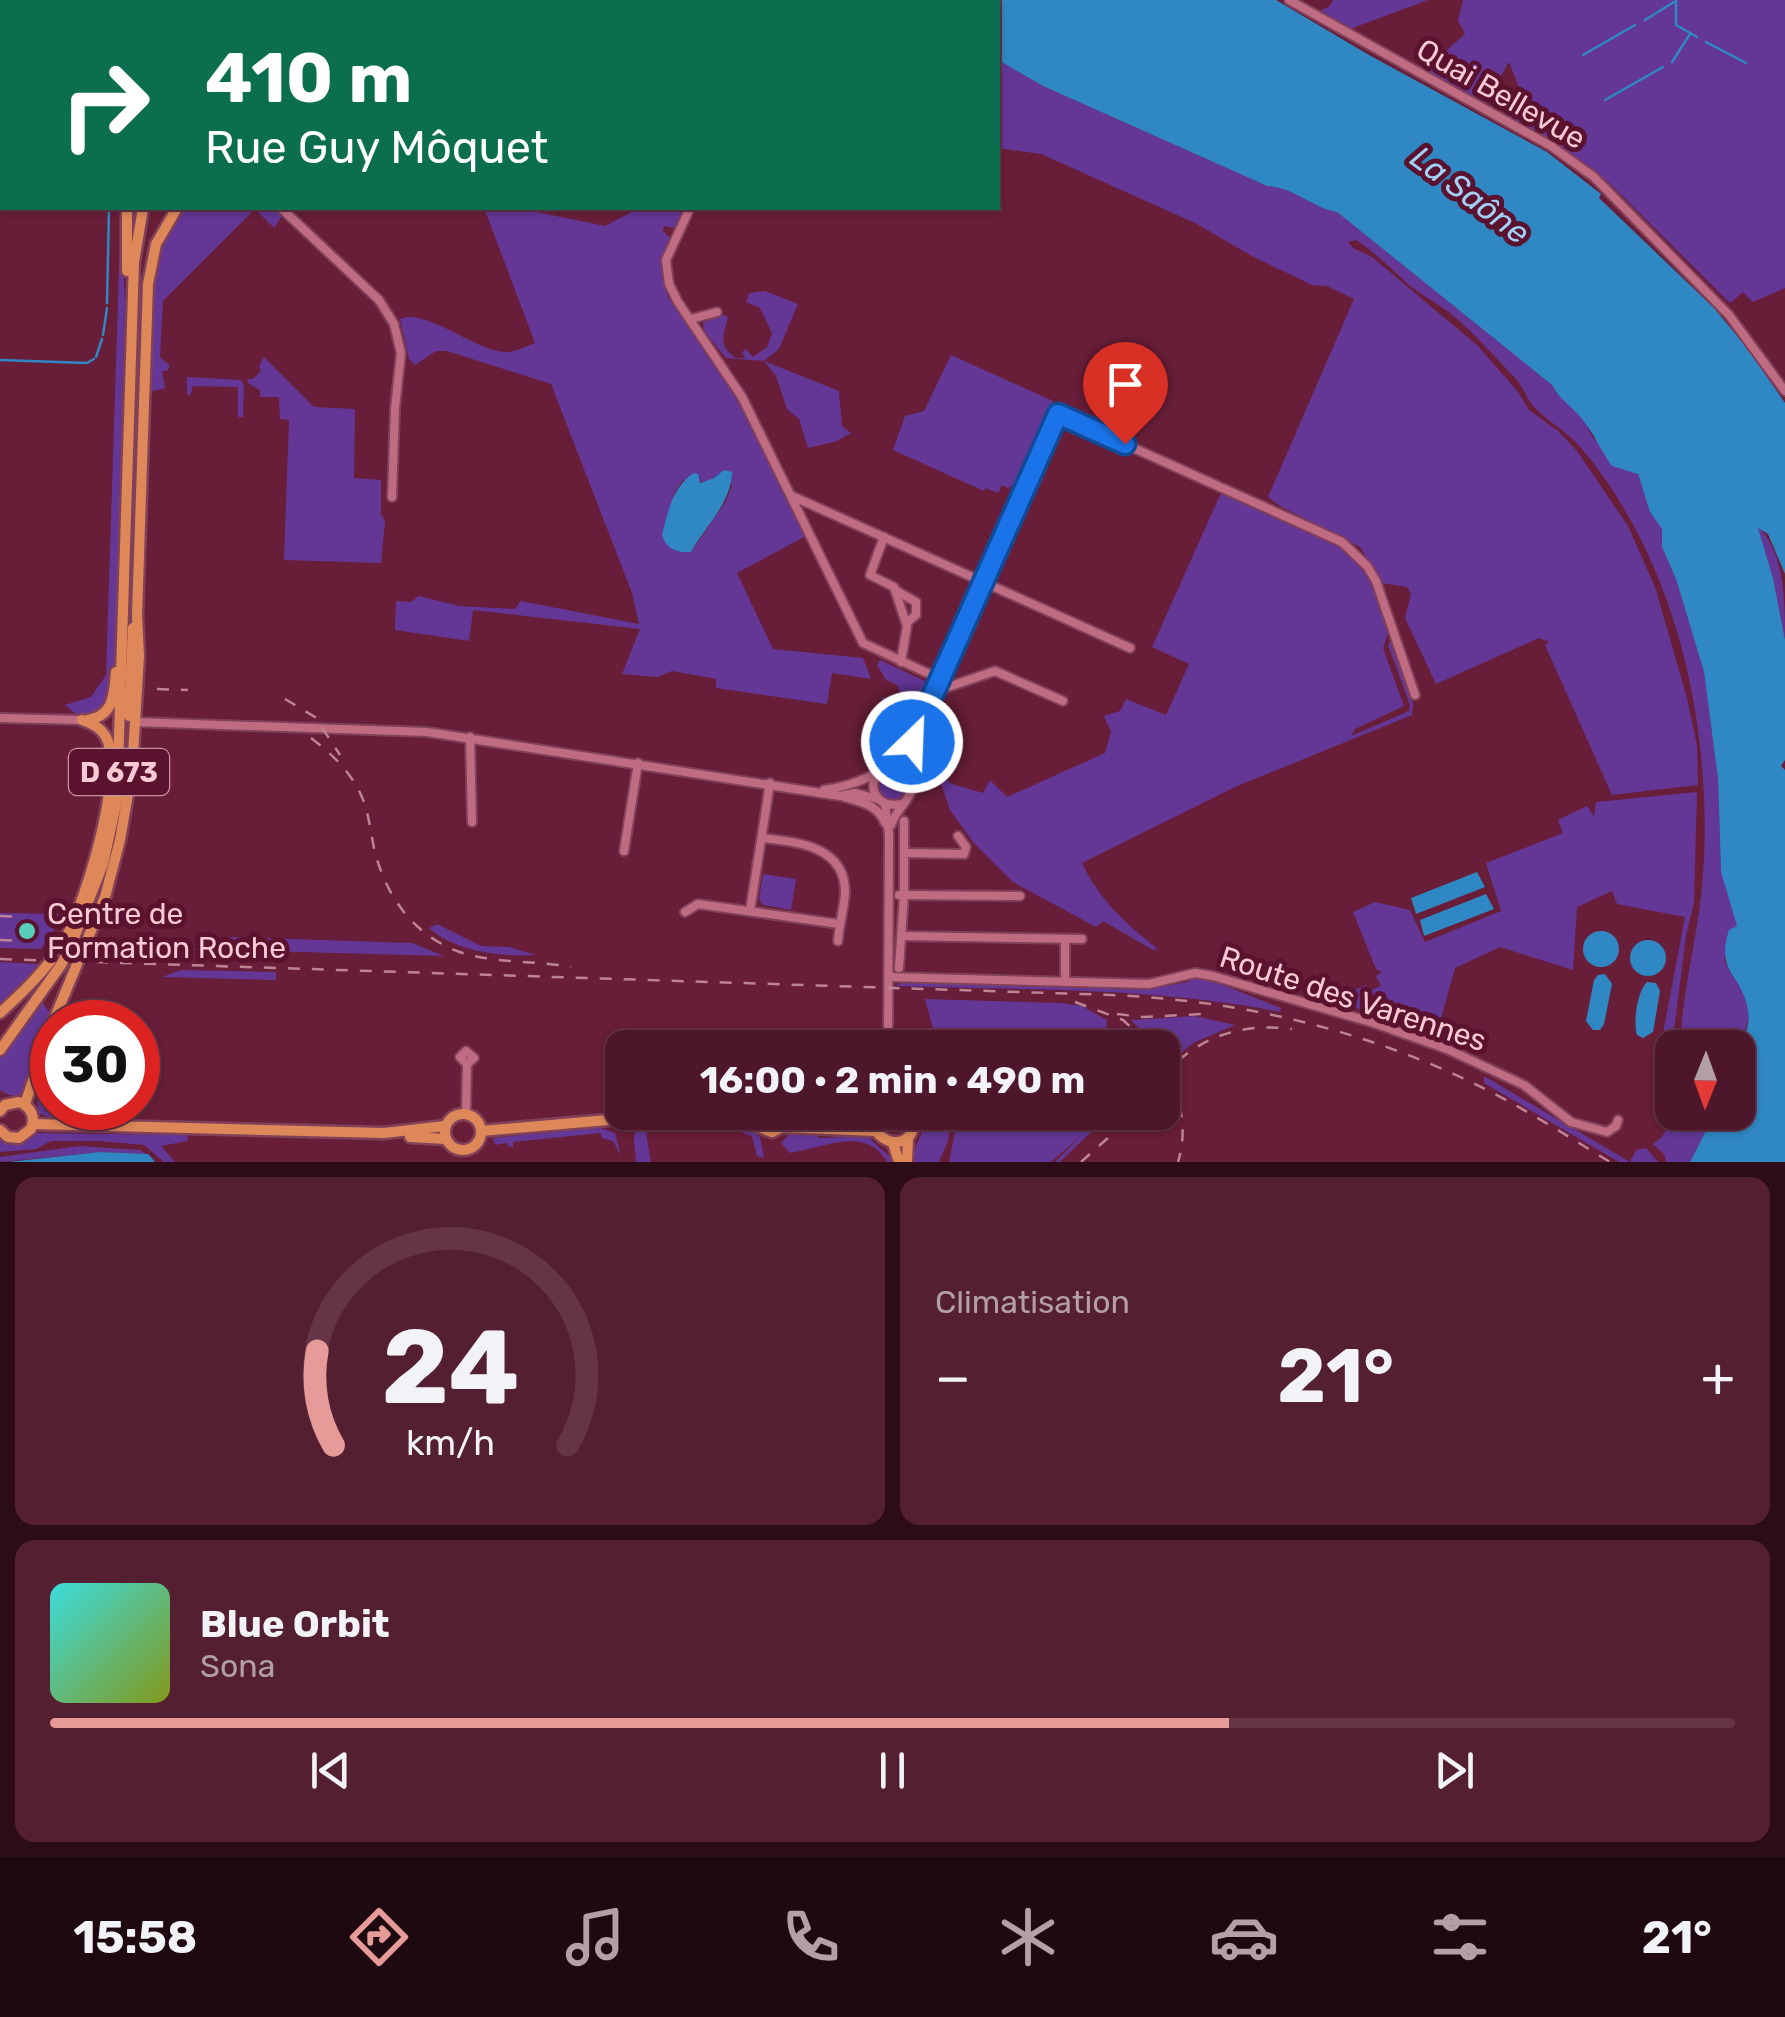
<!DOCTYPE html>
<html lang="fr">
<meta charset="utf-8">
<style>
:root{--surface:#4e162a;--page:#551f32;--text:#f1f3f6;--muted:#b39fa8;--line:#653547;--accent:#e69b98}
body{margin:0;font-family:Rubik,sans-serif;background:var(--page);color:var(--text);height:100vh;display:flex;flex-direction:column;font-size:38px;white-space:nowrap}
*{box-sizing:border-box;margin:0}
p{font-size:32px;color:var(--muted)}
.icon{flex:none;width:55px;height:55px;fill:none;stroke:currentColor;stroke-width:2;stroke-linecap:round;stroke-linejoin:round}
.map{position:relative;height:1162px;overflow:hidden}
.drawer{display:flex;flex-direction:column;gap:15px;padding:15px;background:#2b0c17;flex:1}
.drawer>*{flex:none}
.banner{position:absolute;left:0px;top:0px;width:1000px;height:210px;box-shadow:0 2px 8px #0004,0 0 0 2px var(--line);background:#0b6e4f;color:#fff;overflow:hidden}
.needle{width:65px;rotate:181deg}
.buttons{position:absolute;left:1655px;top:1030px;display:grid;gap:20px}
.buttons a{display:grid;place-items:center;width:100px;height:100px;border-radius:20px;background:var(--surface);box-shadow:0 2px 8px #0004,0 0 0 2px var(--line);font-size:50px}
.speed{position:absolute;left:30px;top:1000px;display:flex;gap:20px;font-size:50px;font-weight:700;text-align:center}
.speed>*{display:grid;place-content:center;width:130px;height:130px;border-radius:50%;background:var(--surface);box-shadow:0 2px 8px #0004,0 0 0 2px var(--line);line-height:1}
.speed .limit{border:15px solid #d22;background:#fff;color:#111}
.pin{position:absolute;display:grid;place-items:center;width:85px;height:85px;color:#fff;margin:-102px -42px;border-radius:50% 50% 50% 0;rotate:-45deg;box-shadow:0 0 10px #0007}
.pin .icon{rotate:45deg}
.me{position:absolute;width:110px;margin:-55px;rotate:24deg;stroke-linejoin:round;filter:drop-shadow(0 0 8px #0008)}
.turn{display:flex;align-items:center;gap:35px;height:210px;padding:0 40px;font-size:45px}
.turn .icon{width:130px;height:130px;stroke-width:2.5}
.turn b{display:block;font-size:70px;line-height:85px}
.big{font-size:75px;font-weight:700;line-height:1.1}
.drawer .card{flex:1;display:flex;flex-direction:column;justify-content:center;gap:15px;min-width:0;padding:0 35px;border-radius:20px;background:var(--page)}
.drawer .dial{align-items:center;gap:0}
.dial svg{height:260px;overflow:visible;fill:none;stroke:var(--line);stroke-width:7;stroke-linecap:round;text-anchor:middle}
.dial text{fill:var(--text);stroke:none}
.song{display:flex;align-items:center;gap:30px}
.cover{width:120px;height:120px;border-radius:15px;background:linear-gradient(135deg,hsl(180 70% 55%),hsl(70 70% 35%))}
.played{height:10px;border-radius:5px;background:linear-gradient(90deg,var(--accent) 70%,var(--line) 70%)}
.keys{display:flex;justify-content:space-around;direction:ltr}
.heat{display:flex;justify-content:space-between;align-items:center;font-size:55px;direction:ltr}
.drawer .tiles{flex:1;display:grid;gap:15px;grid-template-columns:1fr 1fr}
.card:last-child{grid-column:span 2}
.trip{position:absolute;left:605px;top:1030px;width:575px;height:100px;border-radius:20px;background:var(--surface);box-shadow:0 2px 8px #0004,0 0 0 2px var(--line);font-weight:700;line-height:100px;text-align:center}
.dock{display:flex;height:160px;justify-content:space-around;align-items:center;background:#1f0911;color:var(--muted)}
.dock .icon{width:70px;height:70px}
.dock .current{color:var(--accent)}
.dock b{font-size:45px;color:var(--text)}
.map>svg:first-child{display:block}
.green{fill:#643696;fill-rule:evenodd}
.water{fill:#2f88c4}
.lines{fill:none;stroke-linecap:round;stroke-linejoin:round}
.stream{stroke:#2f88c4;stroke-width:2.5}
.minor-casing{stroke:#814159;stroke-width:12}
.major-casing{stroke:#814159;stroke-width:15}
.minor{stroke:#bf6c83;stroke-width:8}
.major{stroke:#de8859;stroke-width:10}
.rail{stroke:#bd8494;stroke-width:2.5;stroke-dasharray:12 12;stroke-linecap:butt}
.major-bridge-casing{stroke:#814159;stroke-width:15;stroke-linecap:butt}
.major-bridge{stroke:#de8859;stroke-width:10}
.route-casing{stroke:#114b97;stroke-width:25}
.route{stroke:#1a73e8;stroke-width:18}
.poi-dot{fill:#5acebd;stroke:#5b122e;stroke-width:4}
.labels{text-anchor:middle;stroke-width:10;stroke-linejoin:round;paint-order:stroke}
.shield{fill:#5b122e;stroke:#c993a2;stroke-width:2.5}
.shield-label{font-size:28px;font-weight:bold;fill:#f8cad4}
.street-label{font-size:30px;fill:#f8cad4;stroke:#5b122e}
.poi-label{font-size:30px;fill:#f8cad4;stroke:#5b122e;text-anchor:start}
.water-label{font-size:32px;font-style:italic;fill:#a1d1f7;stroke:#5b122e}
</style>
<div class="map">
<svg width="1785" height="1162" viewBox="0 0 1785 1162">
<rect width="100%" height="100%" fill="#681e38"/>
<g class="green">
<polygon points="1333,0 1428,0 1350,29 1318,12 1330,6"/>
<polygon points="1463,0 1785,0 1785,288 1753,302 1743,292 1730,303 1608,182 1549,141 1505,117 1520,90 1509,62 1484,105 1423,71 1465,34 1458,20"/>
<path d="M998,60L1043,86L1267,186C1294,187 1312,208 1337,212L1552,385L1556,393L1568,400L1586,423L1592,437L1638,474L1650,512L1662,529V547L1676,579L1704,672L1718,779L1721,872L1737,917V926L1724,960L1744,994L1749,1013L1738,1067V1048L1680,1047C1682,989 1699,933 1703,875C1713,728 1678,564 1582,449C1568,432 1551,424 1536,409C1527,401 1524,387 1515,378C1495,357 1474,333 1451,314C1437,303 1421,295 1408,284C1390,268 1376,253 1356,240L1348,242L1353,248L1372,257L1478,346L1518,392L1529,410L1558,431L1577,451L1628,526L1655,587L1687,698L1697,745L1698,785L1612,795L1545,645L1549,642L1539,638L1436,684L1405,618L1411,594L1407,587L1382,583L1360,547L1280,506L1268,497L1354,299L1327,286L1312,285L1250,255L1195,223L1041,154L998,148Z"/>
<path d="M121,208L125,305L115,653C113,684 117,715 78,716L65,705L91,697L106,675Z"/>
<polygon points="181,208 276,208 282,216 274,228 255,209 163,301 160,357 170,366 167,371 162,371 165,388 153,391 149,389 150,284 159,245"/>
<path d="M484,208H517L605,226L639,208H686L674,228L664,226L663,231L670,238L661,261L662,279L668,297L723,371L806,536L737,573L773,649L863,658L871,679L832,673L827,704L716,688V679L672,671L657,677L622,674L640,629L473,610L469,641L395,630L396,601L411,602L419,596L459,606L515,609L521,601L639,624L632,593L551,384L447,351H436L415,365L409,359L400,319C425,307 475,351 505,352C513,353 527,346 535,343ZM724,470L732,485L725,503L691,552L668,514L675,492L683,480C701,484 711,482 724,470Z"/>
<path d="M765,291L798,304L779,349L764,361L839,391L842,426L851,433L837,441L808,448L799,419L787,409L776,376L764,361L726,358L704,331L703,323L721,314L728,317C724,334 717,346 736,358H745L742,352L746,349L753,357L767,347L772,333L760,308L746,302L749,293Z"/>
<polygon points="951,355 1053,401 1018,478 1020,482 1008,488 1002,485 998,493 986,488 984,491 893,450 905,416 924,411"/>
<polygon points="264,357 314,407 355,409 354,478 381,480 381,514 385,521 381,563 284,560 289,420 280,419 279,397 260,397 260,390 249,384 247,379 253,379 261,371 259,366"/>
<polygon points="187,377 241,380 244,386 243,417 238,417 238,387 193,386 190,396 187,394"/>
<path d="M1221,493L1339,547L1355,560L1376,590L1389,631L1383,648L1404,706L1355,729L1351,736L1409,711L1410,705L1388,645L1391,641L1413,704L1412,715L1235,787L1082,863C1100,901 1125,923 1158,949L1153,950L1103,921L1096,927L1013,882L974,843L950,810L938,774L952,784L983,793L990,780L1007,797L1105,753L1111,732L1104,716L1120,711L1126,699L1166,715L1189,664L1152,647Z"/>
<path d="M1757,526C1785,551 1785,602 1785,640L1773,578Z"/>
<polygon points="880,660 929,683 899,742 881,698 902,696 897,685 886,680 877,665"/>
<circle cx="893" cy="785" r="16"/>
<polygon points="1697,792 1694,903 1686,936 1672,1047 1663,1033 1685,917 1617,904 1612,891 1577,907 1573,970 1500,947 1455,968 1435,1040 1408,1028 1402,1017 1388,1020 1333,999 1366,985 1371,990 1381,986 1376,976 1382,972 1376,969 1353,912 1375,902 1410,910 1425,942 1501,911 1486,863 1563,833 1558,820 1587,806 1594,816 1596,802"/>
<polygon points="763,874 796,879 791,910 763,905 759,899"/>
<polygon points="0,913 65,914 41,949 0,948"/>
<path d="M437,924L481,946L509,947L536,955C501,957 456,952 429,928Z"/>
<polygon points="229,937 412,943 444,956 228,950"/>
<polygon points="97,939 106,940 105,946 203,949 151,954 90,953"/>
<polygon points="0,962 39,964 0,1005"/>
<polygon points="181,970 276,972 276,980 162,977"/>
<path d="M1194,977H1203L1281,1008L1280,1012C1155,987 1023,990 895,986L907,981L1159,987L1188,982Z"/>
<polygon points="925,999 1061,1003 1082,1006 1107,1020 1105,1047 902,1047 902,1028 933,1028"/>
<path d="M42,1002L50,1013L24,1092C16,1098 7,1096 0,1090V1055Z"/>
<polygon points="1195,1016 1235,1025 1193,1043 1172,1061 1167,1061 1162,1048 1157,1047 1131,1020"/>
<polygon points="52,1043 52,1078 44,1111 70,1112 70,1118 51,1118 38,1113 37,1095"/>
<polygon points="1484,1076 1630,1162 1636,1150 1646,1148 1658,1162 1619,1162 1484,1083"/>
<path d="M1672,1104V1112L1715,1113L1690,1162H1666L1664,1154L1653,1144C1669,1133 1670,1122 1672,1104Z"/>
<path d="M924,1113H1097L1093,1130L1060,1162H1055L1081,1136L1051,1162H949L956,1127L981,1126L980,1122L961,1119L950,1124L948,1141L939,1162H913C913,1143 928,1131 924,1113Z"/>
<path d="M642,1123C671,1123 739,1117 760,1137L764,1158L757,1156L752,1136L738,1131L726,1132L724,1127L712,1129L706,1126L670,1127L646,1133L651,1162H636C636,1148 629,1133 642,1123Z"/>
<polygon points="598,1127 615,1133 621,1156 613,1141 602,1138 601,1133 513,1142 513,1147 509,1147 507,1143 495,1145 493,1138"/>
<polygon points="35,1133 187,1135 188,1141 161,1146 175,1162 164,1162 144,1145 100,1141 51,1141 36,1149 0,1152 0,1140 18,1143"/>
<path d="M789,1134H813L820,1138L867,1136L890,1157L894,1156L896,1162H887C866,1125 824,1148 790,1153L781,1143Z"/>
<polygon points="79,1146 140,1150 158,1162 148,1154 101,1152 0,1162 0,1157"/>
</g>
<g class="water">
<path d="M850,0H1276L1369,55L1547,152L1601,194L1599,198L1714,308L1747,348L1785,403V574L1768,534L1758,528L1773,578L1785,640V760L1781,766L1785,770V1162H1690L1715,1113L1738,1112C1738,1097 1736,1080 1738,1065C1740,1048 1751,1026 1748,1011C1742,972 1715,974 1729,930L1737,926L1721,872L1718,779L1704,672L1676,579L1662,547V529L1650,512L1638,474L1612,466C1602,452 1595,436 1585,423C1576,409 1558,399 1552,385L1337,212C1312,208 1294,187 1267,186L1043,86L998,60V2Z"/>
<path d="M724,470L732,472C731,504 706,525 691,552C677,553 666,549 662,535C668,512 672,487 694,473L698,474L700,483L714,478Z"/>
<polygon points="1477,872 1485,887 1416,914 1411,898"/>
<polygon points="1486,894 1494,909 1424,936 1420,920"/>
<circle cx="1601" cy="949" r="18"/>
<circle cx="1648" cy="958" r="18"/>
<polygon points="1605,974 1612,984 1604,1024 1600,1030 1593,1030 1586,1021 1594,980 1598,975"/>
<path d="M1647,982L1656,983L1660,991L1653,1032L1643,1038L1637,1035C1633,1021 1637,992 1647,982Z"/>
<polygon points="100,1152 148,1154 155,1162 8,1162"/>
</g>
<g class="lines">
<g class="stream">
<polyline points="1676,0 1676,25 1697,37"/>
<polyline points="1645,20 1674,2"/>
<polyline points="0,36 2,36"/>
<polyline points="1706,42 1746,63"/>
<polyline points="1583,55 1635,25"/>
<polyline points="1672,62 1690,34"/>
<polyline points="1605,100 1663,67"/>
<polyline points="0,114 1,114"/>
<polyline points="107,303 109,208"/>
<polyline points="103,335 107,308"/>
<polyline points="96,357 102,339"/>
<polyline points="0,360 87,363 94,359"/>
</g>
<g class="minor-casing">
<g id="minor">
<polyline points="1289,0 1551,146 1594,177 1729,315 1785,391"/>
<polyline points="171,2 172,0"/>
<polyline points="281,208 379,300 394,324 401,353 395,408 392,497"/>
<polyline points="690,208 666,260 669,284 678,302 742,397 863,643 940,679"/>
<polyline points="691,319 717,312"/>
<polyline points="792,496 1130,648"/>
<polyline points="884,537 870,575 894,587 907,626 901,662"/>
<polyline points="895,590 916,602 916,615 906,623"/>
<polyline points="939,683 948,687 995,671 1063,701"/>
<polyline points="0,718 82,720"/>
<polyline points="135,722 427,732 840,796 855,793 878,799"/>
<polyline points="470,737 472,822"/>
<path d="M889,765L907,770C923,794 898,803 891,825"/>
<polyline points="907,770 912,742 1058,414 1342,542 1367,566 1376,581 1415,695"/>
<path d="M875,776C869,795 882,808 901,804"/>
<path d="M824,790C858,785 888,772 910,744"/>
<path d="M844,797C861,802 878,805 885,823"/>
<polyline points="885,804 889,835 888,1048"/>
<path d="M762,838C797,842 846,846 845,893C844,909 839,925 838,941"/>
<polyline points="624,851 638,763"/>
<polyline points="904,853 964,854 966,847 958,836"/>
<polyline points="899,895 1020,896"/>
<polyline points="750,911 770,783"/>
<polyline points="685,912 698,904 839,924"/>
<polyline points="902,936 1082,939"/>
<polyline points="1065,939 1065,980"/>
<polyline points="899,968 904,895 904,821"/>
<polyline points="889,977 1149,984 1195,973 1213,976 1374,1023 1447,1049 1524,1085 1571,1122 1607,1132 1616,1126 1618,1120"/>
<polyline points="466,1114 467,1064 474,1058 466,1051 460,1057 467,1064"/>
</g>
</g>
<g class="major-casing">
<g id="major">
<polyline points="395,2 399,0"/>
<polyline points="0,72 2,71"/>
<polyline points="127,208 127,271"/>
<polyline points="129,716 133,628"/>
<path d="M88,720C114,715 114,695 116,672"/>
<polyline points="70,948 103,864 117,800 134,262 143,208"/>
<path d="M0,1013C23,992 45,971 62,945C83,911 126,773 106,737C101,728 92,723 82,720"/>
<polyline points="53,1022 105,897 120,840 132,771 139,656 137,615 148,284 156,244 177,208"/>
<polyline points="0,1050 61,965"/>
<polyline points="25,1104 52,1024"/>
<path d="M0,1111L5,1105L19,1102C31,1107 36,1116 31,1129L19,1138L8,1137L0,1130"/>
<polyline points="818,1112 876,1115"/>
<path d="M877,1112L876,1131C893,1153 921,1140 912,1112"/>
<circle cx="463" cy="1132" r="18"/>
<polyline points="720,1117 757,1112"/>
<polyline points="33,1124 384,1133 445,1126"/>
<polyline points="481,1131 642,1117 699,1118 754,1125 772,1132 782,1127 876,1131"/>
<polyline points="410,1137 446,1139"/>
<polyline points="893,1143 899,1162"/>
<polyline points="907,1162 908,1139"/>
</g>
</g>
<use href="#minor" class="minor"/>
<use href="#major" class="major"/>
<g class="rail">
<polyline points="157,689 188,690"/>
<polyline points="285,699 315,717 340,755"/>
<path d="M311,738C332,754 350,771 361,795C369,812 370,830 374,848C385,894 411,933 457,951C493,964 534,960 571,967"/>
<polyline points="0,916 22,917"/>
<polyline points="0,940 31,941"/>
<path d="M0,959L1111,995C1236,1000 1358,1028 1471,1082C1519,1105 1564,1134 1610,1162"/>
<polyline points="1075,1002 1123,1020 1153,1048"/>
<polyline points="1117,1014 1143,1017 1202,1014"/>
<path d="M1162,1061C1179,1092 1189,1127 1178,1162"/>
<path d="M1162,1078C1194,1038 1241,1022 1292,1029"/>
<polyline points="1081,1162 1137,1112"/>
</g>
<g class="major-bridge-casing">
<polyline id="major-bridge" points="61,965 70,948"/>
</g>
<use href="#major-bridge" class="major-bridge"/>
</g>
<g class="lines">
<g class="route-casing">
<polyline id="route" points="912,742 1058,414 1125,444"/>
</g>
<use href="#route" class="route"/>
</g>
<circle class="poi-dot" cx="27" cy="931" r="10"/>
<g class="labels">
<rect class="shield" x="69" y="749" width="100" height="46" rx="8"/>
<g class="shield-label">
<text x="119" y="782">D 673</text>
</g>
<g class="street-label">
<text transform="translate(1501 94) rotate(30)" y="10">Quai Bellevue</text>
<text transform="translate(1353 999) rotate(18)" y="10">Route des Varennes</text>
</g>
<g class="poi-label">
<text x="47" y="924">Centre de<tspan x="47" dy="34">Formation Roche</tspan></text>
</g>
<g class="water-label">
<text transform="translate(1470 195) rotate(37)" y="11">La Saône</text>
</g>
</g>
</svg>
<div class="buttons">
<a><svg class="needle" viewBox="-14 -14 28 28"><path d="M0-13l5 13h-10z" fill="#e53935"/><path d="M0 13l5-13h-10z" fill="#b39fa8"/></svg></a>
</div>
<div class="speed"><div class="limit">30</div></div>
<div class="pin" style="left:1125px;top:444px;background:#d93025"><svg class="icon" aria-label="arrive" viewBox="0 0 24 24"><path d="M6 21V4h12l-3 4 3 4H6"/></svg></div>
<svg class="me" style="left:912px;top:742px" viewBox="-20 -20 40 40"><circle r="17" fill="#1a73e8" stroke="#fff" stroke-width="3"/><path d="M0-11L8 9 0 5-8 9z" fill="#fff"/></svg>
<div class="trip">16:00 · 2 min · 490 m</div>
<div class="banner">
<div class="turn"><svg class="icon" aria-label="right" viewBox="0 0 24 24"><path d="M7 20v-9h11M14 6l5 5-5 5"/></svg><div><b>410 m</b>Rue Guy Môquet</div></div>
</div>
</div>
<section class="drawer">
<div class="tiles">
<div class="card dial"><svg viewBox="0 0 100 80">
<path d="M14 69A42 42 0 1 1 86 69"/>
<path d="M14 69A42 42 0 0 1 9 40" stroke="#e69b98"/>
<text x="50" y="56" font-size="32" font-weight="700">24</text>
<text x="50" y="72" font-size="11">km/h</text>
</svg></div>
<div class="card"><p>Climatisation</p>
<div class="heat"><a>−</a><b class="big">21°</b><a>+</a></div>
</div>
<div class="card">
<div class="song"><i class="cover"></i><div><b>Blue Orbit</b><p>Sona</p></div></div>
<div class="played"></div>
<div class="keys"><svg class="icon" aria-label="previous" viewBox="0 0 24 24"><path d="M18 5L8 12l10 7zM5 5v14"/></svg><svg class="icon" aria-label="pause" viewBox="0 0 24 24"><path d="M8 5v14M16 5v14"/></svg><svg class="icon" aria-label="next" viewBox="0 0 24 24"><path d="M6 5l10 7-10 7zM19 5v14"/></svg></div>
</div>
</div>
</section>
<nav class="dock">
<b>15:58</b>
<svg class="icon current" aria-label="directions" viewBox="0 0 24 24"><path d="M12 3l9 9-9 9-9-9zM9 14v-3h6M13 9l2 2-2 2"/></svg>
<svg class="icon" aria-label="music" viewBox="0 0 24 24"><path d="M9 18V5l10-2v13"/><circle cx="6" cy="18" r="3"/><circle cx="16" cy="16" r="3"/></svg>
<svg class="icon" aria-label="phone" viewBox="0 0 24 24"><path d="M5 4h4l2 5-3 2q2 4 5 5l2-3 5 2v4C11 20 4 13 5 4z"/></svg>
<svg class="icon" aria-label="climate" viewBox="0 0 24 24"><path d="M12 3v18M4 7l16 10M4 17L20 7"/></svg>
<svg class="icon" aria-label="car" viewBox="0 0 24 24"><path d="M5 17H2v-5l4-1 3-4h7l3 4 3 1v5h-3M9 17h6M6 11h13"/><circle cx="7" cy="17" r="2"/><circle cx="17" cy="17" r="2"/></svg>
<svg class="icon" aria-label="filters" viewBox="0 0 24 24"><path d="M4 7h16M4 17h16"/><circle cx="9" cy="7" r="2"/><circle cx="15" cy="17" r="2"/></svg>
<b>21°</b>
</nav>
